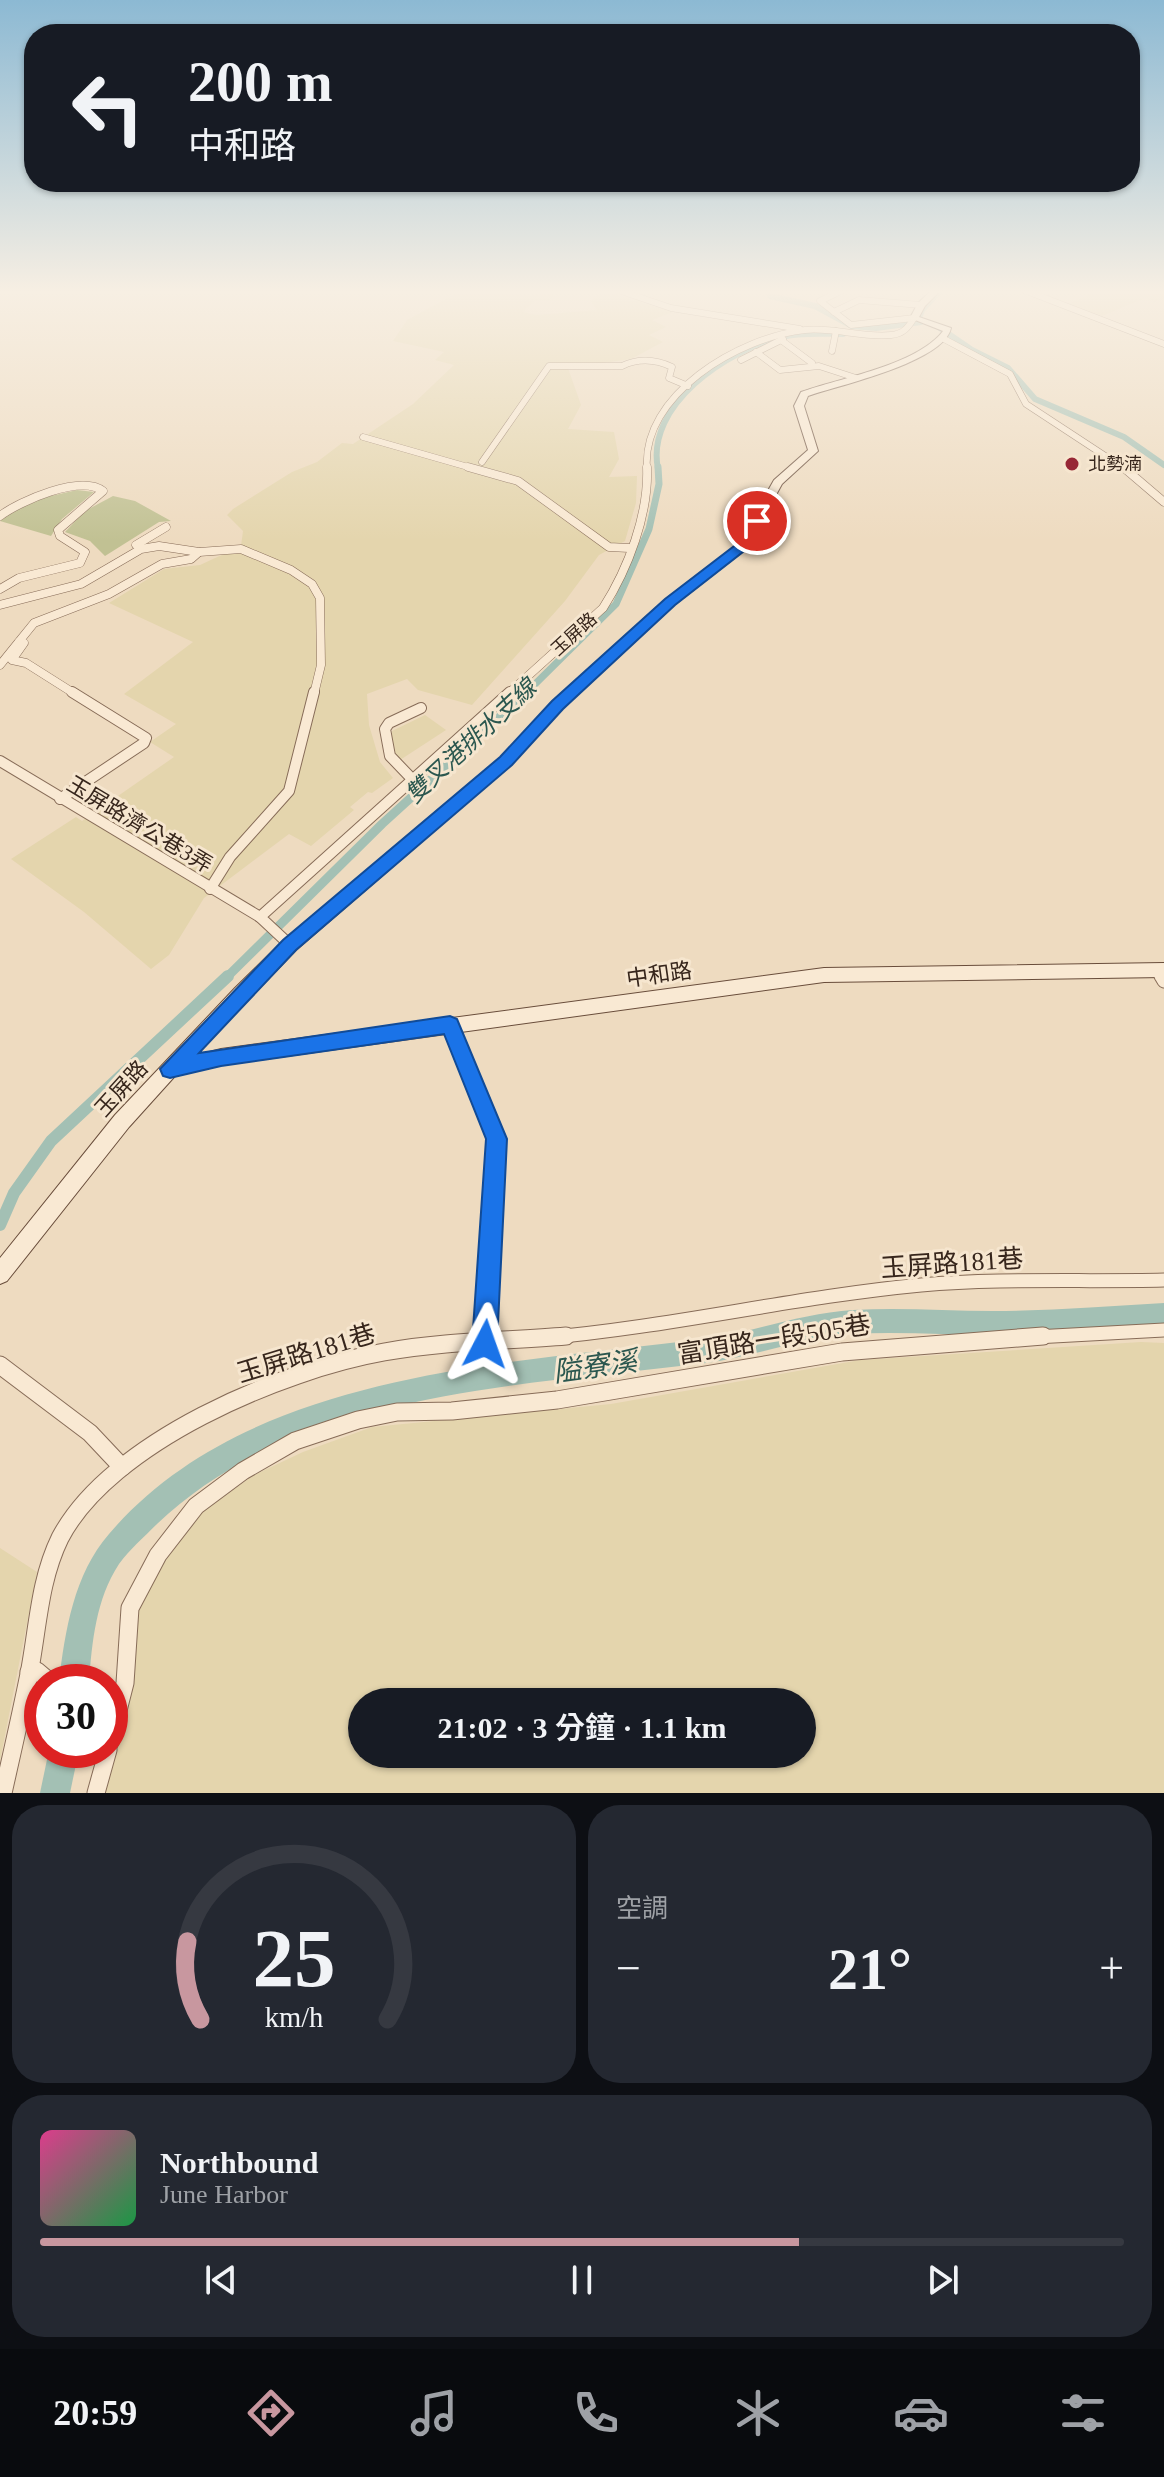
<!DOCTYPE html>
<html lang="zh-TW">
<meta charset="utf-8">
<style>
:root{--surface:#171b24;--page:#242831;--text:#f1f3f6;--muted:#9ea1a6;--line:#363941;--accent:#c8979f}
body{margin:0;font-family:"Times New Roman","Noto Sans TC",serif;background:var(--page);color:var(--text);height:100vh;display:flex;flex-direction:column;font-size:30px;white-space:nowrap}
*{box-sizing:border-box;margin:0}
p{font-size:26px;color:var(--muted)}
.icon{flex:none;width:44px;height:44px;fill:none;stroke:currentColor;stroke-width:2;stroke-linecap:round;stroke-linejoin:round}
.map{position:relative;height:1793px;overflow:hidden}
.sheet{display:flex;flex-direction:column;gap:12px;padding:12px;background:#0d0f14;flex:1}
.sheet>*{flex:none}
.banner{position:absolute;left:24px;top:24px;width:1116px;height:168px;border-radius:32px;box-shadow:0 2px 6px #0004;background:#171b24;color:var(--text);overflow:hidden}
.speed{position:absolute;left:24px;top:1664px;display:flex;gap:16px;font-size:40px;font-weight:700;text-align:center}
.speed>*{display:grid;place-content:center;width:104px;height:104px;border-radius:50%;background:var(--surface);box-shadow:0 2px 6px #0004;line-height:1}
.speed .limit{border:12px solid #d22;background:#fff;color:#111}
.pin{position:absolute;display:grid;place-items:center;width:68px;height:68px;color:#fff;margin:-34px;border:4px solid #fff;border-radius:50%;box-shadow:0 2px 8px #0007}
.me{position:absolute;width:88px;margin:-44px;rotate:4deg;stroke-linejoin:round;filter:drop-shadow(0 0 6px #0008)}
.turn{display:flex;align-items:center;gap:28px;height:168px;padding:0 32px;font-size:36px}
.turn .icon{width:104px;height:104px;stroke-width:2.5}
.turn b{display:block;font-size:56px;line-height:68px}
.big{font-size:60px;font-weight:600;line-height:1.1}
.sheet .card{flex:1;display:flex;flex-direction:column;justify-content:center;gap:12px;min-width:0;padding:0 28px;border-radius:32px;background:var(--page)}
.sheet .dial{align-items:center;gap:0}
.dial svg{height:208px;overflow:visible;fill:none;stroke:var(--line);stroke-width:7;stroke-linecap:round;text-anchor:middle}
.dial text{fill:var(--text);stroke:none}
.song{display:flex;align-items:center;gap:24px}
.cover{width:96px;height:96px;border-radius:12px;background:linear-gradient(135deg,hsl(330 70% 55%),hsl(140 70% 35%))}
.played{height:8px;border-radius:4px;background:linear-gradient(90deg,var(--accent) 70%,var(--line) 70%)}
.keys{display:flex;justify-content:space-around;direction:ltr}
.heat{display:flex;justify-content:space-between;align-items:center;font-size:44px;direction:ltr}
.sheet .tiles{flex:1;display:grid;gap:12px;grid-template-columns:1fr 1fr}
.card:last-child{grid-column:span 2}
.trip{position:absolute;left:348px;top:1688px;width:468px;height:80px;border-radius:40px;background:var(--surface);box-shadow:0 2px 6px #0004;font-weight:600;line-height:80px;text-align:center}
.tab-bar{display:flex;height:128px;justify-content:space-around;align-items:center;background:#090b0e;color:var(--muted)}
.tab-bar .icon{width:56px;height:56px}
.tab-bar .selected{color:var(--accent)}
.tab-bar b{font-size:36px;color:var(--text)}
.map>svg:first-child{display:block}
.farmland{fill:#e4d5ad;fill-rule:evenodd}
.cemetery{fill:#c1c193}
.lines{fill:none;stroke-linecap:round;stroke-linejoin:round}
.canal-far3{stroke:#a3c0b4;stroke-width:6}
.canal-far2{stroke:#a3c0b4;stroke-width:7}
.canal-far1{stroke:#a3c0b4;stroke-width:9}
.canal{stroke:#a3c0b4;stroke-width:12}
.river{fill:#a3c0b4;fill-rule:evenodd}
.street-far4-casing{stroke:#876c58;stroke-width:7}
.street-far3-casing{stroke:#876c58;stroke-width:9}
.street-far2-casing{stroke:#876c58;stroke-width:12}
.street-far1-casing{stroke:#876c58;stroke-width:15}
.street-casing{stroke:#876c58;stroke-width:19}
.secondary-casing{stroke:#694d3b;stroke-width:2}
.street-far4{stroke:#f9e9d3;stroke-width:6}
.street-far3{stroke:#f9e9d3;stroke-width:8}
.street-far2{stroke:#f9e9d3;stroke-width:10}
.street-far1{stroke:#f9e9d3;stroke-width:13}
.street{stroke:#f9e9d3;stroke-width:17}
.secondary{fill:#f9e9d3;fill-rule:evenodd}
.route{fill:#1a73e8;stroke:#114b97;stroke-width:2}
.poi-dot{fill:#972735;stroke:#f6e6cf;stroke-width:3}
.labels{text-anchor:middle;stroke-width:6;stroke-linejoin:round;paint-order:stroke}
.far-poi-label{font-size:18px;fill:#37261c;stroke:#f6e6cf;text-anchor:start}
.far-street-label{font-size:18px;fill:#37261c;stroke:#f6e6cf}
.street-label{font-size:22px;fill:#37261c;stroke:#f6e6cf}
.water-label{font-size:24px;font-style:italic;fill:#2b574f;stroke:#f6e6cf}
.near-street-label{font-size:26px;fill:#37261c;stroke:#f6e6cf}
.near-water-label{font-size:28px;font-style:italic;fill:#2b574f;stroke:#f6e6cf}
</style>
<div class="map">
<svg width="1164" height="1793" viewBox="0 0 1164 1793">
<rect width="100%" height="100%" fill="#eedbc0"/>
<g class="farmland">
<polygon points="462,290 521,290 518,295 526,296 554,294 550,300 535,300 523,312 537,315 597,310 591,301 604,291 673,312 652,320 666,327 649,335 663,342 631,359 568,368 581,405 568,429 614,432 619,459 609,477 637,476 636,503 625,541 599,555 565,601 472,705 418,690 407,679 367,694 369,725 380,762 393,778 372,793 368,792 350,807 354,810 311,846 289,834 204,898 169,955 151,969 84,912 11,859 76,817 82,821 174,757 150,742 176,724 124,694 193,642 109,603 164,569 200,565 241,546 243,531 227,515 233,509 292,472 317,462 342,443 353,444 413,404 454,365 435,360 444,352 393,341 407,320"/>
<polygon points="1102,290 1164,290 1164,298 1155,302 1145,298 1102,316 1067,304"/>
<polygon points="425,715 446,730 400,760 390,748 392,731"/>
<path d="M1141,1342L1164,1343V1793H100L126,1629L142,1590L196,1516L254,1475L303,1452L372,1427L611,1404L860,1360ZM362,1702H802V1754H362Z"/>
<polygon points="0,1548 37,1572 0,1761"/>
</g>
<g class="cemetery">
<polygon points="77,490 94,492 62,519 51,536 0,521 25,502"/>
<polygon points="113,496 135,501 171,521 159,522 105,556 90,541 65,532 85,511"/>
</g>
<g class="lines">
<g class="canal-far3">
<polyline points="770,296 815,306 852,326 876,328 921,322"/>
<polyline points="918,321 922,310 941,290"/>
<polyline points="937,326 972,350 1008,368 1035,399 1124,437 1164,465"/>
<path d="M658,469C645,405 727,350 782,337C801,332 823,334 843,334"/>
</g>
<polyline class="canal-far2" points="525,694 616,604 649,529 659,484 658,467"/>
<polyline class="canal-far1" points="226,978 382,824 527,692"/>
<polyline class="canal" points="0,1225 14,1193 51,1141 228,976"/>
<g class="river">
<path d="M1164,1303V1327C1107,1330 1049,1335 992,1335C945,1335 898,1331 851,1334C802,1338 755,1356 706,1363C524,1386 297,1390 157,1524C144,1537 130,1549 119,1564C96,1599 92,1642 89,1682H59C65,1631 74,1574 109,1534C248,1371 507,1364 704,1339C754,1332 802,1313 853,1310C900,1307 946,1311 993,1311C1050,1311 1107,1306 1164,1303Z"/>
<polygon points="49,1750 79,1750 70,1793 40,1793"/>
</g>
<g class="street-far4-casing">
<g id="street-far4">
<polyline points="618,290 671,308 800,329"/>
<polyline points="843,290 820,301 851,325 914,318"/>
<polyline points="1024,290 1164,344"/>
<polyline points="834,312 859,300 921,305"/>
<polyline points="944,339 1010,374 1026,404 1125,469"/>
<polyline points="781,340 812,363"/>
<polyline points="832,351 836,331"/>
<polyline points="756,352 780,370 819,366 856,378"/>
<polyline points="741,360 783,339"/>
<polyline points="363,437 475,469"/>
<path d="M482,462L549,366H622C639,358 655,359 672,367L669,378L688,386"/>
<path d="M647,469C641,395 739,337 805,330C834,327 862,338 891,335C903,334 908,328 914,318"/>
</g>
</g>
<g class="street-far3-casing">
<g id="street-far3">
<polyline points="468,467 518,481 609,547 629,548"/>
<polyline points="1123,467 1164,502"/>
<path d="M0,516C20,501 81,474 103,491L58,530L60,536L85,552L80,563L19,578L0,589"/>
<polyline points="136,545 166,527"/>
<polyline points="0,605 81,584 141,549 159,546 199,552 241,549 291,570 312,584 320,598 321,665 314,694"/>
<polyline points="19,642 24,643 12,660 26,663 75,694"/>
<polyline points="0,665 34,623 109,594 162,564 191,559 199,552"/>
<path d="M508,694L603,608C628,569 649,514 647,467"/>
</g>
</g>
<g class="street-far2-casing">
<g id="street-far2">
<polyline points="0,761 260,917"/>
<polyline points="414,781 390,756 385,729 389,723 421,708"/>
<polyline points="60,799 144,743 146,738 72,692"/>
<polyline points="210,889 230,857 289,791 314,692"/>
<polyline points="290,945 260,917 510,692"/>
<polyline points="1157,971 1162,978"/>
</g>
</g>
<g class="street-far1-casing">
<g id="street-far1">
<polyline points="1161,976 1164,981"/>
<polyline points="450,1025 496,1139 485,1338"/>
<path d="M543,1338C670,1327 794,1297 921,1285C1001,1278 1084,1282 1164,1280"/>
<polyline points="1017,1338 1164,1330"/>
</g>
</g>
<g class="street-casing">
<g id="street">
<polyline points="485,1344 485,1336"/>
<polyline points="0,1365 90,1433 122,1467"/>
<polyline points="29,1672 37,1671 50,1682"/>
<polyline points="110,1742 125,1683 130,1608 158,1555 196,1506 243,1471 295,1441 358,1420 397,1412 452,1411 557,1400 842,1352 1043,1336"/>
<path d="M3,1793C12,1753 21,1714 29,1674C38,1628 39,1581 60,1538C110,1442 282,1370 384,1352C443,1341 506,1341 566,1336"/>
<polyline points="96,1793 108,1750"/>
</g>
</g>
<g class="secondary-casing">
<path id="secondary" d="M932,290H941L925,306L919,317L951,328C944,362 840,385 808,396L804,406L818,451L782,484L747,548L674,605L562,708L511,764L296,950L194,1056L221,1049L824,968L1164,963V977L824,982L221,1065L175,1076L129,1127L7,1281L0,1284V1258L115,1115L235,988L284,940L501,758L552,702L666,599L738,544L774,480L808,450L794,406L801,392C840,378 917,365 943,331L910,318L918,303Z"/>
</g>
<use href="#street-far4" class="street-far4"/>
<use href="#street-far3" class="street-far3"/>
<use href="#street-far2" class="street-far2"/>
<use href="#street-far1" class="street-far1"/>
<use href="#street" class="street"/>
<use href="#secondary" class="secondary"/>
</g>
<linearGradient id="sky" x2="0" y2="1"><stop stop-color="#8cb9d3"/><stop offset="0.54" stop-color="#f7efe3"/><stop offset="1" stop-color="#f7efe3" stop-opacity="0"/></linearGradient>
<rect width="1164" height="541" fill="url(#sky)"/>
<polygon class="route" points="753,518 764,521 748,548 675,605 563,709 512,765 296,950 199,1053 450,1016 457,1019 507,1139 497,1344 493,1353 485,1357 476,1353 472,1344 486,1139 444,1034 221,1066 170,1078 163,1076 160,1069 283,940 500,757 552,701 665,599 738,543"/>
<circle class="poi-dot" cx="1072" cy="464" r="8"/>
<g class="labels">
<g class="far-poi-label">
<text x="1088" y="470">北勢湳</text>
</g>
<g class="far-street-label">
<text transform="translate(574 634) rotate(-42)" y="6">玉屏路</text>
</g>
<g class="street-label">
<text transform="translate(140 824) rotate(31)" y="8">玉屏路濟公巷3弄</text>
<text transform="translate(659 974) rotate(-8)" y="8">中和路</text>
<text transform="translate(121 1088) rotate(-48)" y="8">玉屏路</text>
</g>
<g class="water-label">
<text transform="translate(471 741) rotate(-43)" y="8">雙叉港排水支線</text>
</g>
<g class="near-street-label">
<text transform="translate(952 1263) rotate(-4)" y="9">玉屏路181巷</text>
<text transform="translate(774 1339) rotate(-9)" y="9">富頂路一段505巷</text>
<text transform="translate(306 1353) rotate(-17)" y="9">玉屏路181巷</text>
</g>
<g class="near-water-label">
<text transform="translate(595 1366) rotate(-8)" y="10">隘寮溪</text>
</g>
</g>
</svg>
<div class="speed"><div class="limit">30</div></div>
<div class="pin" style="left:757px;top:521px;background:#d93025"><svg class="icon" aria-label="arrive" viewBox="0 0 24 24"><path d="M6 21V4h12l-3 4 3 4H6"/></svg></div>
<svg class="me" style="left:485px;top:1344px" viewBox="-20 -20 40 40"><path d="M0-17L14 15 0 8-14 15z" fill="#1a73e8" stroke="#fff" stroke-width="4"/></svg>
<div class="trip">21:02 · 3 分鐘 · 1.1 km</div>
<div class="banner">
<div class="turn"><svg class="icon" aria-label="left" viewBox="0 0 24 24"><path d="M17 20v-9H6M10 6l-5 5 5 5"/></svg><div><b>200 m</b>中和路</div></div>
</div>
</div>
<section class="sheet">
<div class="tiles">
<div class="card dial"><svg viewBox="0 0 100 80">
<path d="M14 69A42 42 0 1 1 86 69"/>
<path d="M14 69A42 42 0 0 1 9 39" stroke="#c8979f"/>
<text x="50" y="56" font-size="32" font-weight="700">25</text>
<text x="50" y="72" font-size="11">km/h</text>
</svg></div>
<div class="card"><p>空調</p>
<div class="heat"><a>−</a><b class="big">21°</b><a>+</a></div>
</div>
<div class="card">
<div class="song"><i class="cover"></i><div><b>Northbound</b><p>June Harbor</p></div></div>
<div class="played"></div>
<div class="keys"><svg class="icon" aria-label="previous" viewBox="0 0 24 24"><path d="M18 5L8 12l10 7zM5 5v14"/></svg><svg class="icon" aria-label="pause" viewBox="0 0 24 24"><path d="M8 5v14M16 5v14"/></svg><svg class="icon" aria-label="next" viewBox="0 0 24 24"><path d="M6 5l10 7-10 7zM19 5v14"/></svg></div>
</div>
</div>
</section>
<nav class="tab-bar">
<b>20:59</b>
<svg class="icon selected" aria-label="directions" viewBox="0 0 24 24"><path d="M12 3l9 9-9 9-9-9zM9 14v-3h6M13 9l2 2-2 2"/></svg>
<svg class="icon" aria-label="music" viewBox="0 0 24 24"><path d="M9 18V5l10-2v13"/><circle cx="6" cy="18" r="3"/><circle cx="16" cy="16" r="3"/></svg>
<svg class="icon" aria-label="phone" viewBox="0 0 24 24"><path d="M5 4h4l2 5-3 2q2 4 5 5l2-3 5 2v4C11 20 4 13 5 4z"/></svg>
<svg class="icon" aria-label="climate" viewBox="0 0 24 24"><path d="M12 3v18M4 7l16 10M4 17L20 7"/></svg>
<svg class="icon" aria-label="car" viewBox="0 0 24 24"><path d="M5 17H2v-5l4-1 3-4h7l3 4 3 1v5h-3M9 17h6M6 11h13"/><circle cx="7" cy="17" r="2"/><circle cx="17" cy="17" r="2"/></svg>
<svg class="icon" aria-label="filters" viewBox="0 0 24 24"><path d="M4 7h16M4 17h16"/><circle cx="9" cy="7" r="2"/><circle cx="15" cy="17" r="2"/></svg>
</nav>
